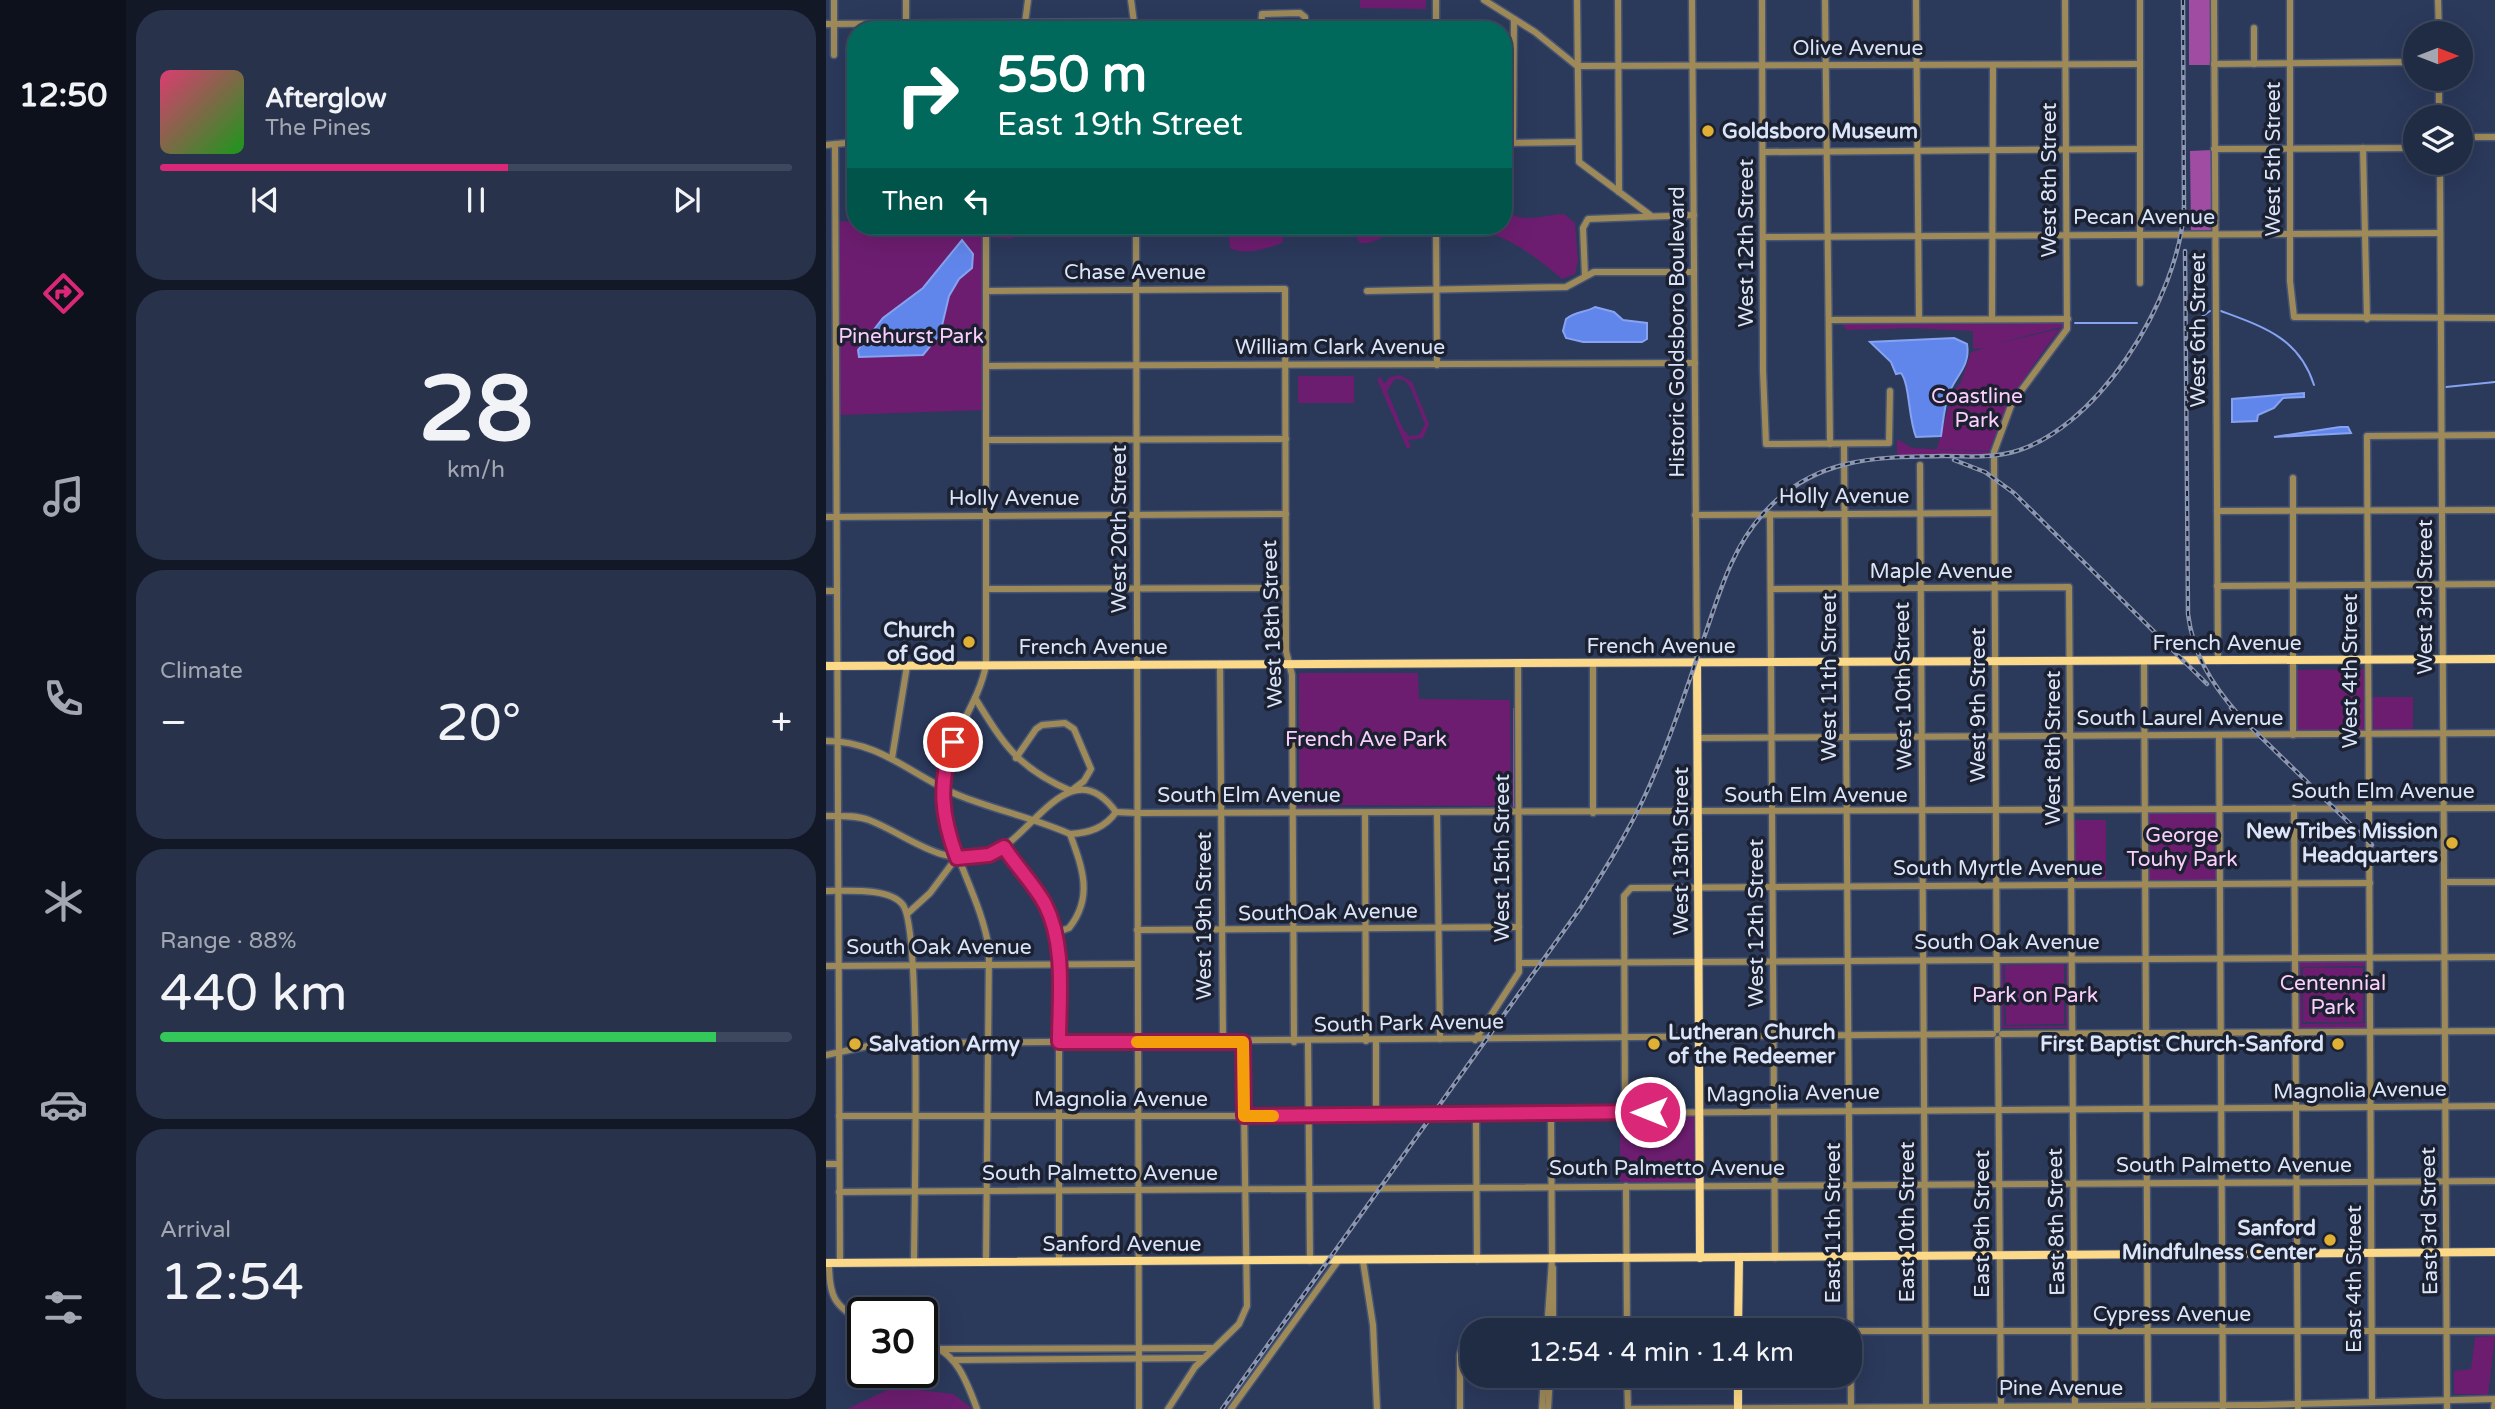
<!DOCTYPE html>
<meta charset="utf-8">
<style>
:root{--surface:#202b44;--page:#28334b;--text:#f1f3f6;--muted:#a2a7b2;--line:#3d475d;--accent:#db2777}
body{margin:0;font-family:"Varela Round",sans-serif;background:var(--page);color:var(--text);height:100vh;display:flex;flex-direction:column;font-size:26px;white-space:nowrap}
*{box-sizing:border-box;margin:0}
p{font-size:23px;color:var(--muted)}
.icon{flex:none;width:38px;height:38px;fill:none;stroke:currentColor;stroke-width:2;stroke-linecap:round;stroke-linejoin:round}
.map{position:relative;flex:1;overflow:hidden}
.side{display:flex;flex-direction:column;gap:10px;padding:10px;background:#121825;width:700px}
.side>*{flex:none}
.hud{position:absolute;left:21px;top:21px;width:665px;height:214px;border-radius:28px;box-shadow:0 7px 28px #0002,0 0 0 2px var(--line);background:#00695c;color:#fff;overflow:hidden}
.needle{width:46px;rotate:90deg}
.tools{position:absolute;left:1577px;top:21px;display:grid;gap:14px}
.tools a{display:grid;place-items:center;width:70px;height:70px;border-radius:50%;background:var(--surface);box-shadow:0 7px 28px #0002,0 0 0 2px var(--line);font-size:35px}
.speed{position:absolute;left:21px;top:1297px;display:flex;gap:14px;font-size:35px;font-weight:700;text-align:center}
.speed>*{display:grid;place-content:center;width:91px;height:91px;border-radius:50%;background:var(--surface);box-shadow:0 7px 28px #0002,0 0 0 2px var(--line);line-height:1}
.speed .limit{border:4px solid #111;border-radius:10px;background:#fff;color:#111}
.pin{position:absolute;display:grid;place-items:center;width:60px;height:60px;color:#fff;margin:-30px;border:4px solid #fff;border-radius:50%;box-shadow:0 2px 7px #0007}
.me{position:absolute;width:77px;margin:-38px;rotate:270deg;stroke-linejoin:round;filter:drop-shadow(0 0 5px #0008)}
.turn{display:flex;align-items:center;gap:24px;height:147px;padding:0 35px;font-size:32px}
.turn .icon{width:91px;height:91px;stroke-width:2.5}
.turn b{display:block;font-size:49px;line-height:60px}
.then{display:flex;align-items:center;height:66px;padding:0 35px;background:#0003;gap:14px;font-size:26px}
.big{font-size:52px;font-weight:600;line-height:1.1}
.side .tile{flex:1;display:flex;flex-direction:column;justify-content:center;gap:10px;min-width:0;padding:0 24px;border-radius:28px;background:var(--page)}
.side .dial{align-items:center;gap:0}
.dial b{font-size:91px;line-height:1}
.song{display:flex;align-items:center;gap:21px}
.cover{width:84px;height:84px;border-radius:10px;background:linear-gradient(135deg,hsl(340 70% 55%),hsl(120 70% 35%))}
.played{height:7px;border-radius:4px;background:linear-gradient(90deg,var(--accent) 55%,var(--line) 55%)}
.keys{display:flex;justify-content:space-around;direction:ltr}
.heat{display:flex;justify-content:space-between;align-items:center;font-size:38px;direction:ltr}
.charge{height:10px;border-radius:5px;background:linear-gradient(90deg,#34c759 88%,var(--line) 0)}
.trip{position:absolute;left:634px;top:1318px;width:402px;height:70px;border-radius:28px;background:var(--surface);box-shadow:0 7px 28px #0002,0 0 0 2px var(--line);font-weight:600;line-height:70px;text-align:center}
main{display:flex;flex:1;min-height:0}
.dock{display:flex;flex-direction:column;width:126px;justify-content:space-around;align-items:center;background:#0d111b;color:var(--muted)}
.dock .icon{width:49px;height:49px}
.dock .current{color:var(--accent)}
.dock b{font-size:32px;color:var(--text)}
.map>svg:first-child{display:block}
.green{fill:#6d1d70;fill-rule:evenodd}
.forest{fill:#a14ca3}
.water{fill:#6186eb;stroke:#86a2f0;stroke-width:2}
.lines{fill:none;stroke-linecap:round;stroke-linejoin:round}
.stream{stroke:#86a2f0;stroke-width:2}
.minor-casing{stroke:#475574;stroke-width:9}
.major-casing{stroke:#475574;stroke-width:10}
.minor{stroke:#9e8959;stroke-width:6}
.major{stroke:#fcd988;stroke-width:8}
.rail-casing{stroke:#8b97b2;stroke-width:4.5}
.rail{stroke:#1b2130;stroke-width:2;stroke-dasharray:5;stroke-linecap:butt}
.route-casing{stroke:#8e194d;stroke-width:18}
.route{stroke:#db2777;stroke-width:12}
.slow{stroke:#f59e0b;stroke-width:12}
.poi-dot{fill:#dfb034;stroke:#1b2130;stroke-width:2.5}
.labels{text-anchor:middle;stroke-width:7;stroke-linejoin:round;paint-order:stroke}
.street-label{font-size:21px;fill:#dbe5fa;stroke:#1b2130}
.poi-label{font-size:21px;font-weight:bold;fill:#dbe5fa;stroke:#1b2130;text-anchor:end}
.park-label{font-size:21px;fill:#fbcffb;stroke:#1b2130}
</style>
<main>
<nav class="dock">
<b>12:50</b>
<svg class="icon current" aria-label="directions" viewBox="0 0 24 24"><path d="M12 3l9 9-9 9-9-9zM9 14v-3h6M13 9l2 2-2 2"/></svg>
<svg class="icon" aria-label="music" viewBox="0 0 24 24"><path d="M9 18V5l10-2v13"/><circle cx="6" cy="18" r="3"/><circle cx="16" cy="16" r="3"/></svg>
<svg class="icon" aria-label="phone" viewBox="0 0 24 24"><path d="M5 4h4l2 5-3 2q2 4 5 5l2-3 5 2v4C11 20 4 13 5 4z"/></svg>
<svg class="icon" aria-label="climate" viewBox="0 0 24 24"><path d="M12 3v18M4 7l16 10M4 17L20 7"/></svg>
<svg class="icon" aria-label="car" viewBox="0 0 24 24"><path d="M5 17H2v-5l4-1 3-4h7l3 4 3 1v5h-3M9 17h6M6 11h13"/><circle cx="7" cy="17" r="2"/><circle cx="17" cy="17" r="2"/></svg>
<svg class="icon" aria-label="filters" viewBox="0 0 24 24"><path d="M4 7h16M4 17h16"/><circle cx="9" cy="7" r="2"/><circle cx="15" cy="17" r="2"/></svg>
</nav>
<section class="side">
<div class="tile">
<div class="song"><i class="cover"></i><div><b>Afterglow</b><p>The Pines</p></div></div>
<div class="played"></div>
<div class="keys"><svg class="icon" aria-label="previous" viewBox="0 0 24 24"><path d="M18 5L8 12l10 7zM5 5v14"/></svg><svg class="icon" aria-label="pause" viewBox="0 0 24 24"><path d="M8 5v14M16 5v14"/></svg><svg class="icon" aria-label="next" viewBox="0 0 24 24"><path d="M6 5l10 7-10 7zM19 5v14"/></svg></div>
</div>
<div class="tile dial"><b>28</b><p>km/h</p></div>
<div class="tile"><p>Climate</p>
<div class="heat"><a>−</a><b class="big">20°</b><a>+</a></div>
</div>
<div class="tile"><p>Range · 88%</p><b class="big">440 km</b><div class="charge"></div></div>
<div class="tile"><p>Arrival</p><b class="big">12:54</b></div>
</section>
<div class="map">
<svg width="1669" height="1409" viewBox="0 0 1669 1409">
<rect width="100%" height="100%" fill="#2b395b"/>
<g class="green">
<polygon points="534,0 600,0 600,9 534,8"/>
<path d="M677,209C696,225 715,215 738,214L749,223L752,261L749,274L736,279C707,254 681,236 644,226H677Z"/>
<polygon points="12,221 30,222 30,226 159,226 157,410 13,415"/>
<polygon points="161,226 218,226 184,239 163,237"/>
<path d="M402,226H603C594,240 575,233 561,236C551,239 546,244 534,243L524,227L460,226L456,243C440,249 419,256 404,248Z"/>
<polygon points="1014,322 1239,322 1234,336 1203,376 1235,327 1168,344 1233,329 1184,399 1163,451 1111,449 1126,394 1135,382 1145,352 1160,348 1147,349 1147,331 1087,328 1021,330"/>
<path d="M574,375L586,382L603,424L597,438L582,440L585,447L581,449L551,379L555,377L558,384L564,377ZM569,379L578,380L584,387L599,424L593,435L583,436L577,429L561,391Z"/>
<rect x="472" y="376" width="56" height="27"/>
<polygon points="1071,439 1086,448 1165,452 1165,455 1071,456"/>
<polygon points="1539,669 1539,731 1470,732 1470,670"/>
<polygon points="473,673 592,673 593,699 684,700 685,806 473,805"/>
<polygon points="468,675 471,807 608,809 470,810"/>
<polygon points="1545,697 1587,697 1587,730 1545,731"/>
<polygon points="1321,811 1390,812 1391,882 1321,882"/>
<rect x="1249" y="820" width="31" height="59"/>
<path d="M1472,960H1541V1030H1473ZM1539,966V1023L1476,1024L1475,967Z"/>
<path d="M1242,961V1028H1176L1174,962ZM1177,963H1240V1026H1178Z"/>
<polygon points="1238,964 1238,1024 1180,1025 1179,965"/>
<rect x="1477" y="968" width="60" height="54"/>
<polygon points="794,1115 870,1115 871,1183 794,1182"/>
<polygon points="1669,1336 1662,1395 1628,1394 1628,1371 1645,1369 1649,1337"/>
<polygon points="68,1387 127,1394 147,1409 21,1409"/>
</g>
<g class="forest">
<rect x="1363" y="0" width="22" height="65"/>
<polygon points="1385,150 1386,232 1365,232 1364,151"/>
<polygon points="687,708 690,708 692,810 608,809 687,807"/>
</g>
<g class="water">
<polygon points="136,240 147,254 146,268 133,279 123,296 114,334 97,355 33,357 32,350 57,318 97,288"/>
<path d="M769,307L788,312L797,320L821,323V339L816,342H757L740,338L737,331L740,319C750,311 759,313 769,307Z"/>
<path d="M1128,338L1141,344C1145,367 1128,377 1122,396C1118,409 1117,423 1115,436L1090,437C1082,417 1084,385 1075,373L1070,374L1065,362L1044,342Z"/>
<polygon points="1478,393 1478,397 1457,398 1448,408 1432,415 1431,421 1406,422 1406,399"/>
<polygon points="1514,427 1522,427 1525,433 1448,437"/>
</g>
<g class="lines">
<g class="stream">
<path d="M1395,311C1438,327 1473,338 1488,385"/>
<polyline points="1249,323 1311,323"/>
<polyline points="1367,323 1384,311"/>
<polyline points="1620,387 1669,382"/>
</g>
<g class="minor-casing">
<g id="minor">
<polyline points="8,0 8,55"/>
<polyline points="80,0 80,24"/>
<polyline points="305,0 309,30"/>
<polyline points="610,0 610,30"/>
<polyline points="658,0 709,32 751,66 1314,64"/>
<polyline points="751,0 753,162 824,215"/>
<polyline points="792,0 793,192"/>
<polyline points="866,0 871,664"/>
<polyline points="936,0 937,371 940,444 1063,443 1064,391"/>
<polyline points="999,0 1004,444"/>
<polyline points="1090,0 1093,319"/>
<polyline points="1314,0 1314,283"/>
<polyline points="1388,0 1392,661"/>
<polyline points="1464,0 1464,281 1468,317 1669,318"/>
<polyline points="1612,0 1613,33"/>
<polyline points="199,23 202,0"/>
<polyline points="0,24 309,22"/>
<polyline points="1428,28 1428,64"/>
<polyline points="435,30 436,14 474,13 479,17 479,30"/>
<polyline points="1388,64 1589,62"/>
<polyline points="1613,79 1613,117"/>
<polyline points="1634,137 1669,137"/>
<polyline points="677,143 752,142"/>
<polyline points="687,143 688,19"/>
<polyline points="9,144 14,1263"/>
<polyline points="0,145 30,142"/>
<polyline points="1537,148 1541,319"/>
<polyline points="1388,149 1589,148"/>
<polyline points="938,152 1314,149"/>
<polyline points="1614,163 1621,1409"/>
<polyline points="310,226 313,1409"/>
<polyline points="610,226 611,365"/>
<path d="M160,236V665C152,707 119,741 116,785C115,792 117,799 118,806C125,856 155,898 163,949L160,1262"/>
<polyline points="939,237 1614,233"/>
<polyline points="759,276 757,228 762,219 868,215"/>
<polyline points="160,291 459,289 460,651 466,675 468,1042"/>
<polyline points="541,291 740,287 768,272 868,272"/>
<polyline points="1166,319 1167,65"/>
<polyline points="1003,320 1242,319"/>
<polyline points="160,366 869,363"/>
<polyline points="160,440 460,439"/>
<polyline points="1018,444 1025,1409"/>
<polyline points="1094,465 1100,1409"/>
<polyline points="1391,511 1669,510"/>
<polyline points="944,514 949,1258"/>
<polyline points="869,515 1167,513"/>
<polyline points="0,517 460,514"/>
<polyline points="1391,586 1669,584"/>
<polyline points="161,589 460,588"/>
<polyline points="946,589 1243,587 1249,1409"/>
<polyline points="0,591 11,591"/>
<polyline points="1318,661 1322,1407"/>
<polyline points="767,663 767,813"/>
<polyline points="394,664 397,1042"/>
<path d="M149,698C178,745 192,768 245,791L258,781L265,769L248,729L239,723L216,725L210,729L190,758"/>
<polyline points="1393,735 1397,1409"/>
<polyline points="1467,735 1467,478"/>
<polyline points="871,738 1669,733"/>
<path d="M0,741C54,741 85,775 132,795C169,810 208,818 244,834C263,833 279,828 290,812"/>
<polyline points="66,758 81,666"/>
<polyline points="1468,808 1472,1409"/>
<polyline points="611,812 614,1039"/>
<polyline points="539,813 540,1041"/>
<path d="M0,816C14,816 30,815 43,820C82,835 118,870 164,854C205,840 244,748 290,812L311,813L1669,808"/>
<path d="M178,847C209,893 227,906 233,964V1262"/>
<polyline points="1619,882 1669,882"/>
<path d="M0,891C20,891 64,887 77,905C96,932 88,1211 88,1263"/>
<polyline points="81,914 104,893 131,857"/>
<polyline points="311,930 693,927"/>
<path d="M229,933L243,928C268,897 256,867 244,834"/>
<polyline points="693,963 1669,957"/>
<polyline points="0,966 311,964"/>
<polyline points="1171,1030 1168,452 1186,403 1241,329 1239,0"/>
<polyline points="1176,1034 1669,1031"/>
<polyline points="1172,1039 1175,1407"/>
<polyline points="550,1040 550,1114"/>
<polyline points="649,1040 693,972 692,664"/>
<polyline points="482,1042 484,1261"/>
<polyline points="0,1055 51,1044 87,1043 1167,1034"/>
<polyline points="799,1112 798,896 805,888 1544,883"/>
<polyline points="650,1114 651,1260"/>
<polyline points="13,1116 418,1116 1669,1106"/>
<polyline points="0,1164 12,1164"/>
<polyline points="800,1186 801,1330"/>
<polyline points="13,1192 1669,1181"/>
<polyline points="537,1261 547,1325 551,1409"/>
<path d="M3,1263C3,1297 8,1305 37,1323"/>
<polyline points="721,1330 726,1260 725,1114"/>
<polyline points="727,1330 727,1268"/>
<polyline points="1024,1331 1669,1331"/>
<path d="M96,1341C130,1351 140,1379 151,1409"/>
<polyline points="115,1349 386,1348"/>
<polyline points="127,1360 377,1358"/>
<polyline points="801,1376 802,1409"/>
<polyline points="1546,1400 1541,436 1669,435"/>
<polyline points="342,1409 369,1367 413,1324 421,1306 417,1042"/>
<polyline points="405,1409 512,1261"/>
<polyline points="634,1409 634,1355 636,1347 646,1338"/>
<polyline points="716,1409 718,1376"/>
<polyline points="722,1409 724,1376"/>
<polyline points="802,1409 1434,1405 1669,1399"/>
<polyline points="1668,1409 1669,1400"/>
</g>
</g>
<g class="major-casing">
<g id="major">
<polyline points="871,664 874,1258"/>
<polyline points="0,666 1669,659"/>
<polyline points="0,1263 1669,1252"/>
<polyline points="912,1330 913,1258"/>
<polyline points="912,1376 912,1409"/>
</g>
</g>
<use href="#minor" class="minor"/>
<use href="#major" class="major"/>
<g class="rail-casing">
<g id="rail">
<polyline points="1357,0 1358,216"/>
<path d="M1359,251L1362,614C1367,654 1385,683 1411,713"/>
<polyline points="1128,460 1159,472 1188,493 1381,684"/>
<polyline points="1405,708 1546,845"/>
<path d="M396,1409L755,907C784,862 811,818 831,768C850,723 865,675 881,629C895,588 907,548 936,515C987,457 1048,457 1120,456C1139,456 1159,458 1178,454C1270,437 1354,296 1358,208"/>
</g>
</g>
<use href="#rail" class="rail"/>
</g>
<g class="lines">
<g class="route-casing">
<path id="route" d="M127,742C112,784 115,815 131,858L163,855L178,847C190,866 208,884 219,904C240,945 233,998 233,1042H417L418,1116L824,1112"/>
</g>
<use href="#route" class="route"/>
<polyline class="slow" points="311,1042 417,1042 418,1116 447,1116"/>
</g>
<g class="poi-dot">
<circle cx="882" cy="131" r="7"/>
<circle cx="143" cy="642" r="7"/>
<circle cx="1626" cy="843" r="7"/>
<circle cx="29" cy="1044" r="7"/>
<circle cx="828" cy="1044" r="7"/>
<circle cx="1512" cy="1044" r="7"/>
<circle cx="1504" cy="1240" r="7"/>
</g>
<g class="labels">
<g class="street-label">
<text x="1032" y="55">Olive Avenue</text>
<text transform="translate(1447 159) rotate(-90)" y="7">West 5th Street</text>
<text transform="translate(1223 180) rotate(-90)" y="7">West 8th Street</text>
<text x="1318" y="224">Pecan Avenue</text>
<text transform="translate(920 243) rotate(-90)" y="7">West 12th Street</text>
<text x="309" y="279">Chase Avenue</text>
<text transform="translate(1372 330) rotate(-90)" y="7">West 6th Street</text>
<text transform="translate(851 332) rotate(-90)" y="7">Historic Goldsboro Boulevard</text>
<text x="514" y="354">William Clark Avenue</text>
<text x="1018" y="503">Holly Avenue</text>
<text x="188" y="505">Holly Avenue</text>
<text transform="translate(293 529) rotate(-90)" y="7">West 20th Street</text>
<text x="1115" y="578">Maple Avenue</text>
<text transform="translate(1599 597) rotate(-90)" y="7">West 3rd Street</text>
<text transform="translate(446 624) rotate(-92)" y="7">West 18th Street</text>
<text x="1401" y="650">French Avenue</text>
<text x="835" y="653">French Avenue</text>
<text x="267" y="654">French Avenue</text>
<text transform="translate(1524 671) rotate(-90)" y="7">West 4th Street</text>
<text transform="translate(1003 677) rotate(-90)" y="7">West 11th Street</text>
<text transform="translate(1077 686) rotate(-91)" y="7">West 10th Street</text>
<text transform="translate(1152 705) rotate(-90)" y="7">West 9th Street</text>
<text x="1354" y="725">South Laurel Avenue</text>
<text transform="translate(1227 748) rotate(-90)" y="7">West 8th Street</text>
<text x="1557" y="798">South Elm Avenue</text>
<text x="423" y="802">South Elm Avenue</text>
<text x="990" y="802">South Elm Avenue</text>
<text transform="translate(855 851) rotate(-90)" y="7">West 13th Street</text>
<text transform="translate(676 858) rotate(-90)" y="7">West 15th Street</text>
<text x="1172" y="875">South Myrtle Avenue</text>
<text transform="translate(502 912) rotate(-1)" y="7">SouthOak Avenue</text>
<text transform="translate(378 916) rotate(-90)" y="7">West 19th Street</text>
<text transform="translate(930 923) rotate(-90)" y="7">West 12th Street</text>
<text x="1181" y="949">South Oak Avenue</text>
<text x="113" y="954">South Oak Avenue</text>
<text transform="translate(583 1023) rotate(-1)" y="7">South Park Avenue</text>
<text transform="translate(1534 1090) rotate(-1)" y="7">Magnolia Avenue</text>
<text transform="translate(967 1093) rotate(-1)" y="7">Magnolia Avenue</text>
<text x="295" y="1106">Magnolia Avenue</text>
<text x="1408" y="1172">South Palmetto Avenue</text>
<text x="841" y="1175">South Palmetto Avenue</text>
<text x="274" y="1180">South Palmetto Avenue</text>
<text transform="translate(1603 1221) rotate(-91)" y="7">East 3rd Street</text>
<text transform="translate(1081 1222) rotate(-90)" y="7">East 10th Street</text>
<text transform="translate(1230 1222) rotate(-91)" y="7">East 8th Street</text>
<text transform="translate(1007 1223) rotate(-90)" y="7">East 11th Street</text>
<text transform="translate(1156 1224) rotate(-90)" y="7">East 9th Street</text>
<text x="296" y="1251">Sanford Avenue</text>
<text transform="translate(1528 1279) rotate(-90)" y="7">East 4th Street</text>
<text x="1346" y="1321">Cypress Avenue</text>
<text x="1235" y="1395">Pine Avenue</text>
</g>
<g class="poi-label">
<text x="896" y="138" text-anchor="start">Goldsboro Museum</text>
<text x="129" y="637">Church<tspan x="129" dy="24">of God</tspan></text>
<text x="1612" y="838">New Tribes Mission<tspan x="1612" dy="24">Headquarters</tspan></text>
<text x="842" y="1039" text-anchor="start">Lutheran Church<tspan x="842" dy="24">of the Redeemer</tspan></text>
<text x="43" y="1051" text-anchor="start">Salvation Army</text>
<text x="1498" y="1051">First Baptist Church-Sanford</text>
<text x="1490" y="1235">Sanford<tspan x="1490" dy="24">Mindfulness Center</tspan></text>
</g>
<g class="park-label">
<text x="85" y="343">Pinehurst Park</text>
<text x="1151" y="403">Coastline<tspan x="1151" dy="24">Park</tspan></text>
<text x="540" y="746">French Ave Park</text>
<text x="1356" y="842">George<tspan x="1356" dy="24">Touhy Park</tspan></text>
<text x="1507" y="990">Centennial<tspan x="1507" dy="24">Park</tspan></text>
<text x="1209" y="1002">Park on Park</text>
</g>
</g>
</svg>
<div class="tools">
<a><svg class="needle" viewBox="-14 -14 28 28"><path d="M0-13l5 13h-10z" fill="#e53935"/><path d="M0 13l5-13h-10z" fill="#a2a7b2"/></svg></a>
<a><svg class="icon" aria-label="layers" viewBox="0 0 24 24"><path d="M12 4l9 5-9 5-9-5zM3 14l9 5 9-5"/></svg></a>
</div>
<div class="speed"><div class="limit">30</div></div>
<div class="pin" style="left:127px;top:742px;background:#d93025"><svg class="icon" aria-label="arrive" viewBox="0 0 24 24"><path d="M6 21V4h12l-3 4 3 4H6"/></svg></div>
<svg class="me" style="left:824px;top:1112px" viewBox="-20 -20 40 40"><circle r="17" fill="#db2777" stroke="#fff" stroke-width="3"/><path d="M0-11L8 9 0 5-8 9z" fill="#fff"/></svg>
<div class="trip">12:54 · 4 min · 1.4 km</div>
<div class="hud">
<div class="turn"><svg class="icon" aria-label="right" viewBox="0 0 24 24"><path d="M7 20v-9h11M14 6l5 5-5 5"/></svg><div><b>550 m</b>East 19th Street</div></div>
<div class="then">Then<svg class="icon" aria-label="left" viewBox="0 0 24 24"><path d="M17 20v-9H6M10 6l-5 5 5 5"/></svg></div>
</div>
</div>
</main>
